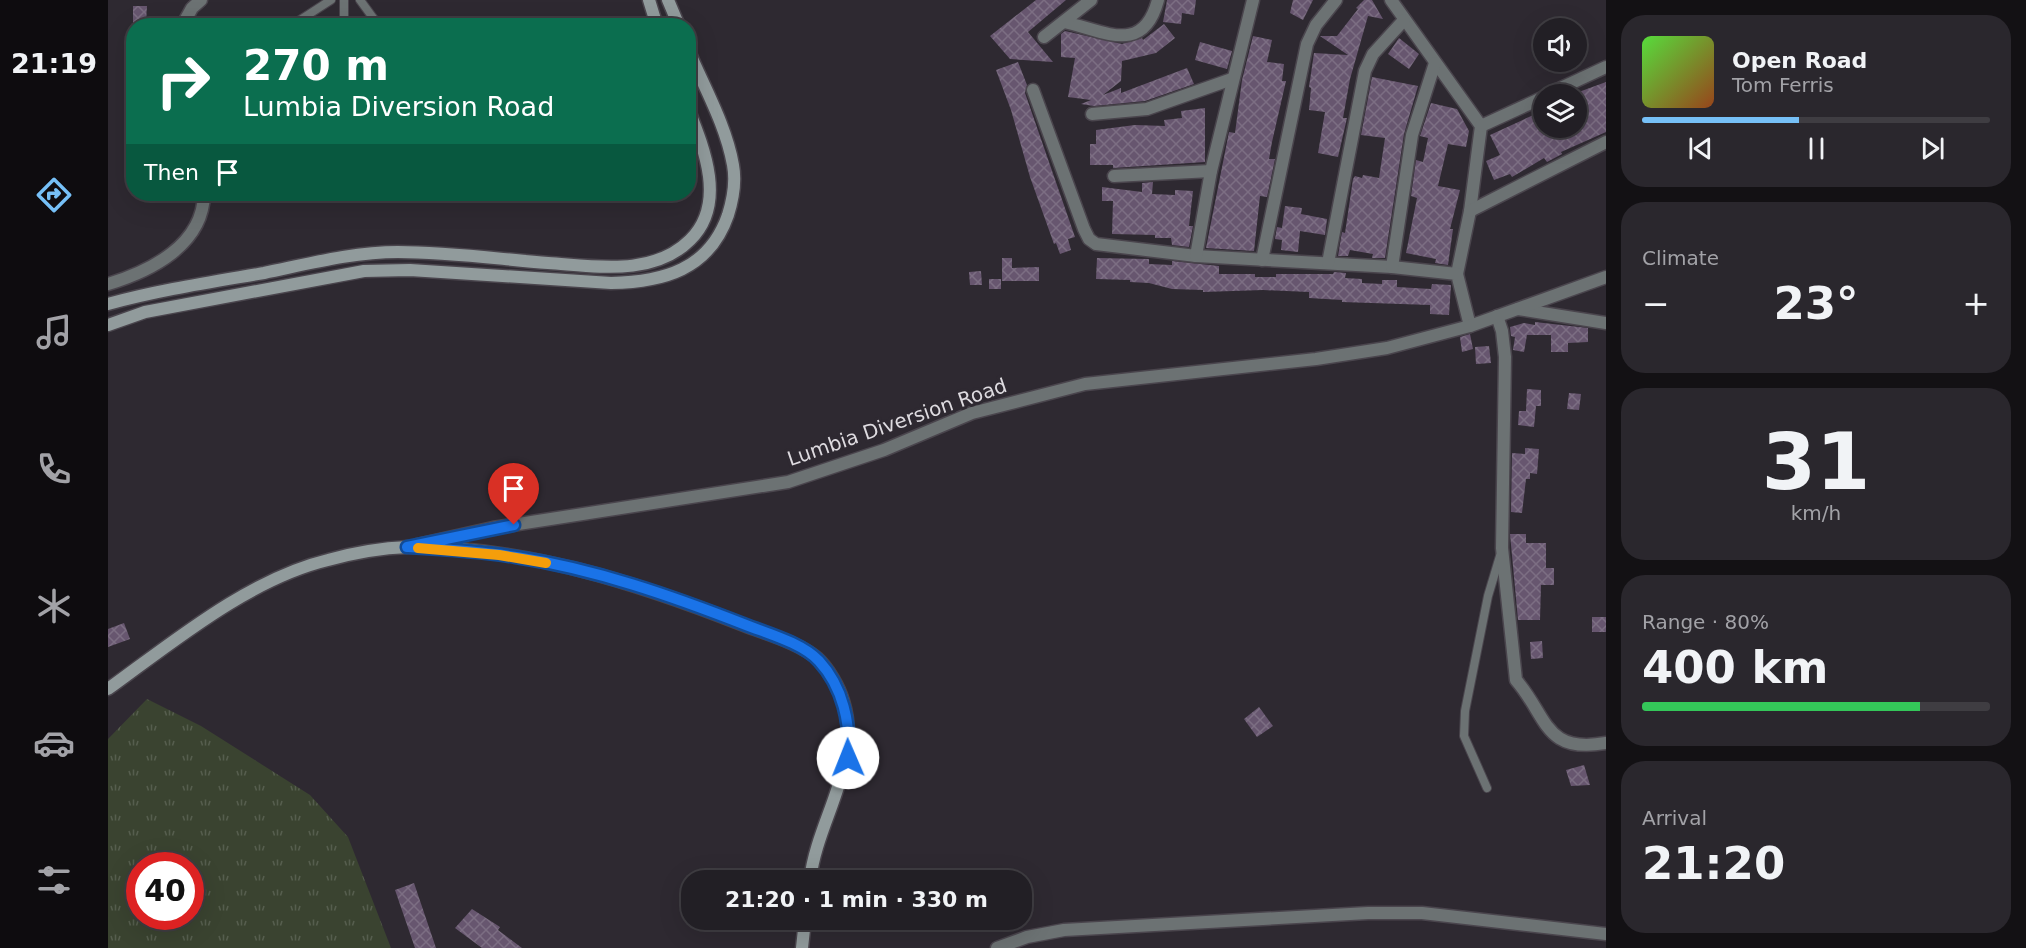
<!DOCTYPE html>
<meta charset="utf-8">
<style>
:root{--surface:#221f25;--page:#2a272d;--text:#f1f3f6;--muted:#a2a2a7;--line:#3f3d42;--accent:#76c0f7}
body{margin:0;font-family:"DejaVu Sans",sans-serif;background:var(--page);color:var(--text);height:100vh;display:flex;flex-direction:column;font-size:22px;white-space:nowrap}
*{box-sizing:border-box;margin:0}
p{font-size:20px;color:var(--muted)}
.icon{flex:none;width:33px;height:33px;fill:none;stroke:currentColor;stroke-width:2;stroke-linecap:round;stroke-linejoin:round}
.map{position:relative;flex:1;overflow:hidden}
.details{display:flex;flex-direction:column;gap:15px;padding:15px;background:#131114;width:420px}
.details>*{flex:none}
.top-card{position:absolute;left:18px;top:18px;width:570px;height:183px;border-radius:24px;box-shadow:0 6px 24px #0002,0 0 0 2px var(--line);background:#0b6e4f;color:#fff;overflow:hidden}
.buttons{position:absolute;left:1425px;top:18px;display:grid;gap:12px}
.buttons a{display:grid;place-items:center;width:54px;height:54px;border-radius:50%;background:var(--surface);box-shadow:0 6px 24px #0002,0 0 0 2px var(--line);font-size:30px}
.speed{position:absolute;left:18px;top:852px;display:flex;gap:12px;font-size:30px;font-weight:700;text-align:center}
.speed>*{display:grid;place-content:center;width:78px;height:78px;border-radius:50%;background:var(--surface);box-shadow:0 6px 24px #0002,0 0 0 2px var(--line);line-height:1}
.speed .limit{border:9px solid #d22;background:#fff;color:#111}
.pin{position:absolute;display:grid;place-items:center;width:51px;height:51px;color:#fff;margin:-62px -26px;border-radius:50% 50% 50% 0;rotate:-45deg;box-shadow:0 0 6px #0007}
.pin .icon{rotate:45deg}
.me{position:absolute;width:66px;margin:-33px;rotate:359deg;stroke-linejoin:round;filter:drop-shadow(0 0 4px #0008)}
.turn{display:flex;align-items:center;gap:21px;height:126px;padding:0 18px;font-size:27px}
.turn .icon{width:78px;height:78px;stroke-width:2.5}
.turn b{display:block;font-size:42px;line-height:51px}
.then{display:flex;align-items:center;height:57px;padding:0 18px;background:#0003;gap:12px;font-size:22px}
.big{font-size:45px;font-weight:800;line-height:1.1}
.details .card{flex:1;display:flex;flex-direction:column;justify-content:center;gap:9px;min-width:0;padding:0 21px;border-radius:24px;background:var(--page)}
.details .dial{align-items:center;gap:0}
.dial b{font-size:78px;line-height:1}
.song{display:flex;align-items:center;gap:18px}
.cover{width:72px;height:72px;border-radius:9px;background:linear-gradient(135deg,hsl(110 70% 55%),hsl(20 70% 35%))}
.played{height:6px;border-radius:3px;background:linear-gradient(90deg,var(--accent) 45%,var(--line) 45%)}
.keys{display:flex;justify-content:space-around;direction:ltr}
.heat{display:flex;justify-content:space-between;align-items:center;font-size:33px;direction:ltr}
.charge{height:9px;border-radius:4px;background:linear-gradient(90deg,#34c759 80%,var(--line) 0)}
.trip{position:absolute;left:573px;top:870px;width:351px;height:60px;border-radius:24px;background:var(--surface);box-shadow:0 6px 24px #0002,0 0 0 2px var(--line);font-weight:800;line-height:60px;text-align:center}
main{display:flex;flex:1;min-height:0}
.tabs{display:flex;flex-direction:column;width:108px;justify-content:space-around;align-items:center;background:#0e0c0f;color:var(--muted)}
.tabs .icon{width:42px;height:42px}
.tabs .active{color:var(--accent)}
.tabs b{font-size:27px;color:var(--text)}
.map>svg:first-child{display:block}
.grass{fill:url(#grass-tufts);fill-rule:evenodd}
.building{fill:url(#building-cross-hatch)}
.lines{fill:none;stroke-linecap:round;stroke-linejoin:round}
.lane-casing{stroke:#4a454d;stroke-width:10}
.street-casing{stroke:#4a454d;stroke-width:15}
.secondary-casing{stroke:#4a454d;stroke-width:15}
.lane{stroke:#6c7273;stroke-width:8}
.street{stroke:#6c7273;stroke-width:12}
.secondary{stroke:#919b9c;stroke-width:12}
.route-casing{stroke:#114b97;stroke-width:15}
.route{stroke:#1a73e8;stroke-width:10}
.slow{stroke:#f59e0b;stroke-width:10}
.labels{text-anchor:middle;stroke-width:6;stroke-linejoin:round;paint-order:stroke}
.street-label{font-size:20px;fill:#dedbe0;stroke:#2e2931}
</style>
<main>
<nav class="tabs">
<b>21:19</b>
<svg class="icon active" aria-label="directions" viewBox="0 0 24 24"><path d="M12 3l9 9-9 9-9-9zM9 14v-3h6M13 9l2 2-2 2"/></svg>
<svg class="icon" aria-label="music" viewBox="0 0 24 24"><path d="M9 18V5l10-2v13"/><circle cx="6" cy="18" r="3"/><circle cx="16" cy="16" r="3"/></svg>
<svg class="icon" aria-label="phone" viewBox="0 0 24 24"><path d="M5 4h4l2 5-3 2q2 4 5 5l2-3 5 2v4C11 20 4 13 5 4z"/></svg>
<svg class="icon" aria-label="climate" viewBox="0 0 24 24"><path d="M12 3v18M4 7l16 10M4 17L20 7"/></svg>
<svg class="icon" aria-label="car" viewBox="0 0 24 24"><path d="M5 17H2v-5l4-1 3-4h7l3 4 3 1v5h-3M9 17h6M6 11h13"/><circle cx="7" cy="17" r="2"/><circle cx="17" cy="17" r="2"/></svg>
<svg class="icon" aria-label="filters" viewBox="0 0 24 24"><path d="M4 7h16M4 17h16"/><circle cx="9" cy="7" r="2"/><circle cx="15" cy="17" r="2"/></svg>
</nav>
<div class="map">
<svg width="1498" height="948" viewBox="0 0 1498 948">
<defs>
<pattern id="grass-tufts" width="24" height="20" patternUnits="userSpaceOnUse" patternTransform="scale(1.5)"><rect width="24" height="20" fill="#3a4330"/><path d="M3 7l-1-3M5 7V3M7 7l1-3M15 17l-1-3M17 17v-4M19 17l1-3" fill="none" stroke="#565e4e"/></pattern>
<pattern id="building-cross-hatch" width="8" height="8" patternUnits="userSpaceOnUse" patternTransform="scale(1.5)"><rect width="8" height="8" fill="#67566f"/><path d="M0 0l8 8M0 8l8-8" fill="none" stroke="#7c6e83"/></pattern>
</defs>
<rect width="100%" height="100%" fill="#2e2931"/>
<path class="grass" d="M39,699L93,726L202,795L240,837L283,948H0V739ZM32,866H82V916H32Z"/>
<g class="building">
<polygon points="928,0 958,0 920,32 945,62 902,59 882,36"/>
<polygon points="1059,0 1088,0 1086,15 1074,13 1073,24 1055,22"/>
<polygon points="1185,0 1205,0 1195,20 1182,13"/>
<polygon points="1256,0 1264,0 1275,19 1260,16 1242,79 1235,118 1239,118 1230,157 1210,153 1217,112 1201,110 1203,88 1201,87 1206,53 1240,55 1212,36 1229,36 1250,9 1248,8"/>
<polygon points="25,6 39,6 38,23 25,23"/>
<polygon points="1056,24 1067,38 1048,53 1014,61 1013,81 995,95 1013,88 1013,93 1079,68 1086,84 1037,101 986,106 973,104 983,100 960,97 967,58 953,57 953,34 957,31 1014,44 1034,38 1035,40"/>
<polygon points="1145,36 1164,40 1159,62 1176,64 1174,81 1178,81 1164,142 1161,159 1167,159 1159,197 1152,196 1146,251 1098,248 1121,132 1127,133 1134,80"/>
<polygon points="1291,38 1311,54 1301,69 1280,54"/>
<polygon points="1092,42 1124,51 1119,69 1087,60"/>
<polygon points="910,62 919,85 917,93 967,237 960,239 963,250 952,254 948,243 946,244 922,177 903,110 888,70"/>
<polygon points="1264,77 1310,86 1296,134 1277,258 1264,258 1265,254 1242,250 1240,256 1230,256 1234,232 1237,233 1245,179 1247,176 1254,178 1255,175 1271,178 1277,138 1253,135"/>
<polygon points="1498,82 1498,132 1453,152 1454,154 1439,162 1436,158 1404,177 1402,174 1386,180 1378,161 1392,155 1382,135 1432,112 1436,128 1468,128 1468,93"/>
<polygon points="1323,103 1349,109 1361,131 1358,147 1340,144 1330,186 1352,190 1342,229 1345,229 1340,265 1327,263 1328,259 1298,253 1309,198 1303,196 1308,160 1315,162 1320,138 1312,136"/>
<polygon points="1097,108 1097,162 1005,168 1005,165 982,165 982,144 988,144 988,130 1027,125 1057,126 1056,120 1074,118 1073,111"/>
<polygon points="1045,182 1044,194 1067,195 1067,190 1085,191 1081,226 1085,226 1081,247 1064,245 1063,238 1047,238 1047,235 1004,234 1005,201 994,201 994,187 1034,192 1034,183"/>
<polygon points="1177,206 1194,208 1193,214 1219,219 1217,235 1192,231 1190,252 1173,250 1174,240 1167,239 1169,227 1174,228"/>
<polygon points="894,258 904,258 904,268 931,267 931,281 894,281"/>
<polygon points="989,258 1041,259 1041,264 1064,265 1064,261 1111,266 1111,274 1147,274 1147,277 1168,277 1168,274 1225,274 1226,272 1238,273 1237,278 1254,279 1254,283 1274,284 1274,280 1289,280 1289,287 1323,289 1324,284 1343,285 1341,315 1322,314 1322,305 1234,302 1234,300 1201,298 1201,292 1155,290 1095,292 1095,290 1064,289 1041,283 1022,282 1022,280 988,279"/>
<polygon points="873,271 874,285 862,285 861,272"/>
<rect x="881" y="279" width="12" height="10"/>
<polygon points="1427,322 1480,328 1480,342 1460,343 1460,352 1443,352 1443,335 1419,335 1416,352 1405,350 1407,337 1403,336 1402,327 1416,323 1427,325"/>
<polygon points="1362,334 1365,349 1354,352 1352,337"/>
<polygon points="1381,346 1383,363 1368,364 1367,347"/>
<polygon points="1419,389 1433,390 1433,406 1428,406 1426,427 1410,425 1411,411 1418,411"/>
<polygon points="1461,393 1473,394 1471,410 1459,409"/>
<polygon points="1417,448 1431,449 1429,474 1422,473 1422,479 1418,479 1414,513 1403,512 1404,453 1417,454"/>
<polygon points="1402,534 1418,534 1418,543 1438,543 1438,568 1446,568 1446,585 1433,585 1432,620 1410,620"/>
<rect x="1484" y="617" width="14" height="15"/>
<polygon points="16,623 22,639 0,647 0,629"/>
<polygon points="1434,641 1435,658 1423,659 1422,642"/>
<polygon points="1151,707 1165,726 1149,737 1136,719"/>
<polygon points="1476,765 1482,785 1463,786 1458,770"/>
<polygon points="306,883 328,948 307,948 287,890"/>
<polygon points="364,909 392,927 390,930 414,948 374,948 347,928"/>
</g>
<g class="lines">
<g class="lane-casing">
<g id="lane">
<polyline points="252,0 271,26"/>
<polyline points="192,20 223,0"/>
<polyline points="236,26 236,0"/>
<polyline points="1379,788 1356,736 1357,711 1380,596 1392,556"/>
</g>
</g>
<g class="street-casing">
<g id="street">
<polyline points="1283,0 1373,126 1362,211 1349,274"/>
<path d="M956,22C997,31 1035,56 1050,0"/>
<polyline points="74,26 84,8 93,0"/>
<polyline points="936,37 983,0"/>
<polyline points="925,90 976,229 981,239 988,244 1088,256 1284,267 1349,274 1362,326"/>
<polyline points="1440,94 1498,67"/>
<polyline points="984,114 1039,109 1124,79"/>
<polyline points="1373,126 1436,97"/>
<polyline points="1006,176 1103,171"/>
<polyline points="1362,211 1498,142"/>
<polyline points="1088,256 1103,171 1145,0"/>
<polyline points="1154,260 1199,44 1208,25 1228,0"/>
<polyline points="1220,263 1257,71 1265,54 1296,20"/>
<polyline points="1284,267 1304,135 1327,63"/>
<path d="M0,284C43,271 95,245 96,194"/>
<polyline points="1410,309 1498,323"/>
<path d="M1389,316L1394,331L1397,357L1394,548L1408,680C1440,717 1436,754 1498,743"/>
<polyline points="309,545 385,528 680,482 776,450 864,413 977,384 1208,359 1279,348 1362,326 1498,277"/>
<polyline points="889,948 919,937 956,930 1260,913 1314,913 1498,934"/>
</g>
</g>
<g class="secondary-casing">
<g id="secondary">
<polyline points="541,0 549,26"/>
<polyline points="560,0 571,26"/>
<path d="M0,304C51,290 104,282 156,273C200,264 245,252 290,252C340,252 390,259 440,263C487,266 545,277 582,240C619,204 596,148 580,108"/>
<path d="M0,325L37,312L256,271L302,270L503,283C555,282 601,270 620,215C625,199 628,181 625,165C618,125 596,87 580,49"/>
<path d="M0,689C65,642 141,579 220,560C245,553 273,548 300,547C415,546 530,583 636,625C659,634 689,642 709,658C720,668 731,687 735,701C755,765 709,819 702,880"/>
<polyline points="694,948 697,920"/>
</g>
</g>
<use href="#lane" class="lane"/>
<use href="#street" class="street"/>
<use href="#secondary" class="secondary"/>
</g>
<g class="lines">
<g class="route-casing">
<path id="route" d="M406,525L299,547C335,549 372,551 408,557C487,569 564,596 638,625C661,634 694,643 711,661C735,687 743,724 740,758"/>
</g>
<use href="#route" class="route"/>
<polyline class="slow" points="310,548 391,555 438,563"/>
</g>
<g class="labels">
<g class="street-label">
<text transform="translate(789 422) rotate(-19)" y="7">Lumbia Diversion Road</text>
</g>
</g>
</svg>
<div class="buttons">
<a><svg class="icon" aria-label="sound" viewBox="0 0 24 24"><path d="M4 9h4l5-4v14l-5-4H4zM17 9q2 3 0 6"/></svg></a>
<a><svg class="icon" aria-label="layers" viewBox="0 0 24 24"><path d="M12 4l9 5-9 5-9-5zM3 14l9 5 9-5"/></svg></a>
</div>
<div class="speed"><div class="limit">40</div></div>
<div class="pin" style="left:406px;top:525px;background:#d93025"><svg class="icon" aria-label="arrive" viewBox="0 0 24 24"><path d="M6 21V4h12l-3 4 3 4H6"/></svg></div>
<svg class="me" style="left:740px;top:758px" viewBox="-20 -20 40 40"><circle r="19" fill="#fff"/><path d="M0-13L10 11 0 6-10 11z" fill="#1a73e8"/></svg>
<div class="trip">21:20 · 1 min · 330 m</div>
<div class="top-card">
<div class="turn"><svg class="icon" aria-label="right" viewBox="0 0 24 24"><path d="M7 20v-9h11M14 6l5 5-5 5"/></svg><div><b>270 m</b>Lumbia Diversion Road</div></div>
<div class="then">Then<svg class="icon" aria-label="arrive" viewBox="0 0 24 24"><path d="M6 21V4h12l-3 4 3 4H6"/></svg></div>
</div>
</div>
<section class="details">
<div class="card">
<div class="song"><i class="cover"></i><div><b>Open Road</b><p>Tom Ferris</p></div></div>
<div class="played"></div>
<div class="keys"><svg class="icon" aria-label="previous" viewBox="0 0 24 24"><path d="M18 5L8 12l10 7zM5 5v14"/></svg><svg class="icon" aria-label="pause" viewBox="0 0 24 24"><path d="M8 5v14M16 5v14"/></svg><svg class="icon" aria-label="next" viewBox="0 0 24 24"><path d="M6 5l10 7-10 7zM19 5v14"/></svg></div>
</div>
<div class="card"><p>Climate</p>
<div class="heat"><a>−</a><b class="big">23°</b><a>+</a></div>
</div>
<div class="card dial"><b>31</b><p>km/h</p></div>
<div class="card"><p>Range · 80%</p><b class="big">400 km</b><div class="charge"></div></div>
<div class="card"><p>Arrival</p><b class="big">21:20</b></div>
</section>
</main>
